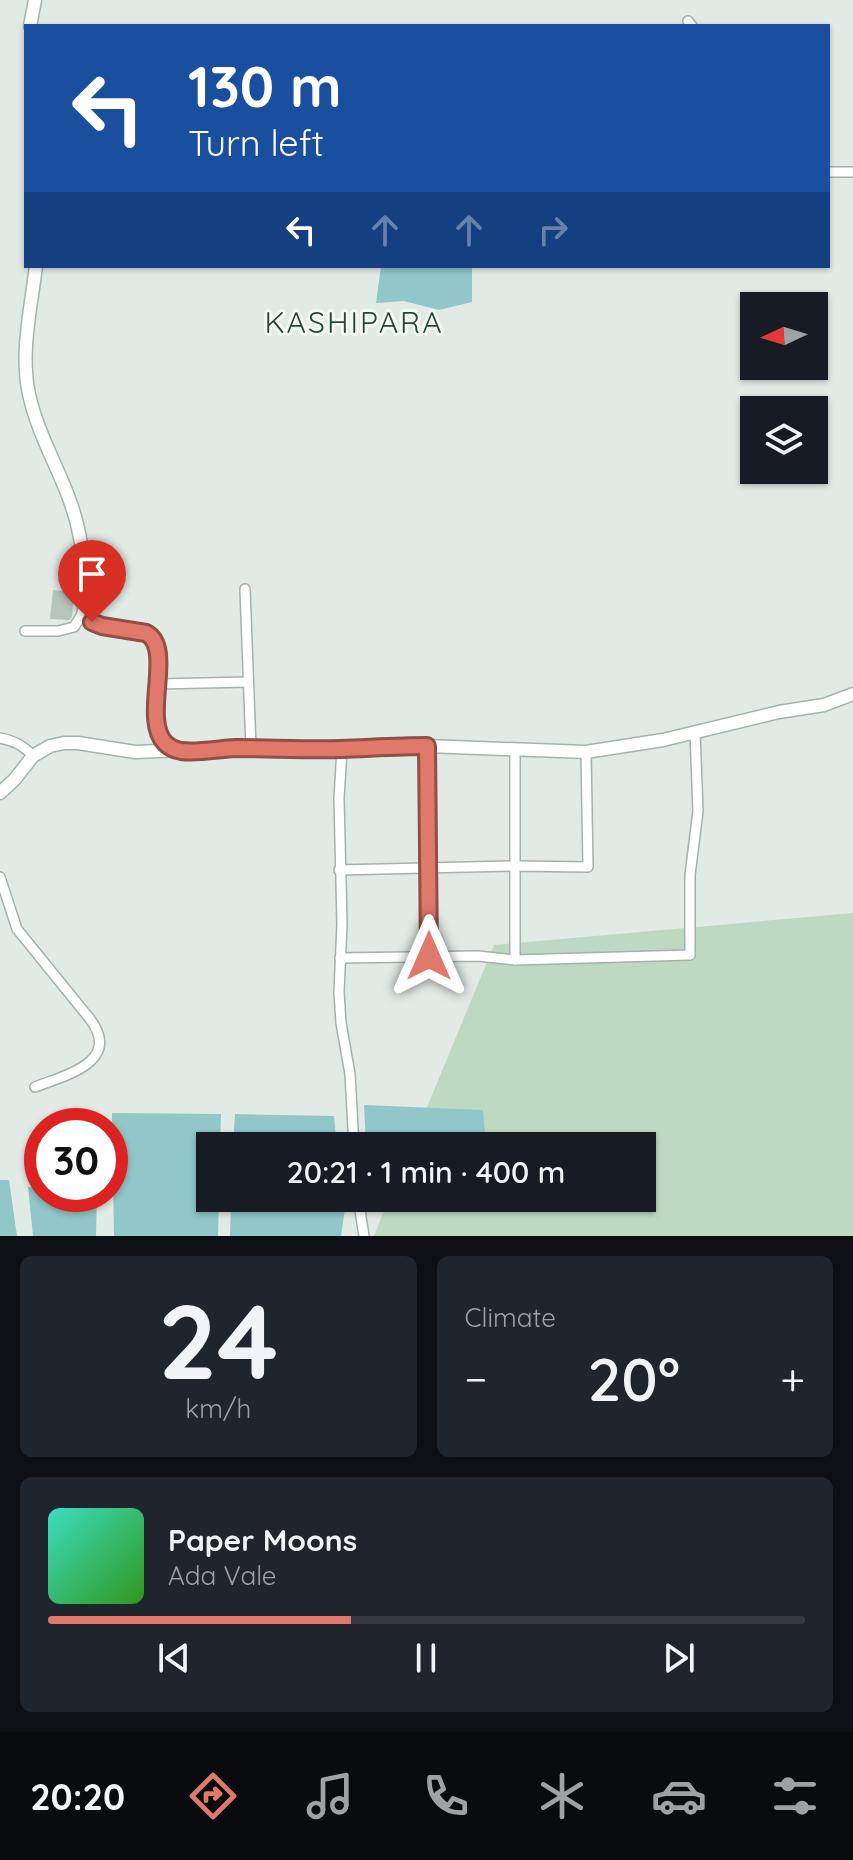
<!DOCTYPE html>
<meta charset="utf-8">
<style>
:root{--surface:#171b24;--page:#20242c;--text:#f1f3f6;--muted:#9ea1a6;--line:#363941;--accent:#e0796a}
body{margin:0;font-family:Quicksand,sans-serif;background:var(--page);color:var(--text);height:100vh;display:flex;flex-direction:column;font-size:30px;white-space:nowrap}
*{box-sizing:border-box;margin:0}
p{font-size:26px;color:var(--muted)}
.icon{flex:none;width:44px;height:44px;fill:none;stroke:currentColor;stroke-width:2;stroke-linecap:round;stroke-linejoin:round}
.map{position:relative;height:1236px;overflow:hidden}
.details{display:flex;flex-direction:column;gap:20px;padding:20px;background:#0d0f14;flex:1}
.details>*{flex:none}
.top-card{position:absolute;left:24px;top:24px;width:806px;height:244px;border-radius:0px;box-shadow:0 2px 6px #0004;background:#1a4fa0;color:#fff;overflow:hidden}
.needle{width:52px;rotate:266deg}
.controls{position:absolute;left:740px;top:292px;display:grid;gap:16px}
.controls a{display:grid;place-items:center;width:88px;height:88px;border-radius:0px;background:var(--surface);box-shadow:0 2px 6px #0004;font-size:40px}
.speed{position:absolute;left:24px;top:1108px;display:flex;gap:16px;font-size:40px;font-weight:700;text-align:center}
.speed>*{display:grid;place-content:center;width:104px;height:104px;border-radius:50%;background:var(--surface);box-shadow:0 2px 6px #0004;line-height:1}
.speed .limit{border:12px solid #d22;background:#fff;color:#111}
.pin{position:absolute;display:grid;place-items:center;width:68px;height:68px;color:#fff;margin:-82px -34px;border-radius:50% 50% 50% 0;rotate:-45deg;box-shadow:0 0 8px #0007}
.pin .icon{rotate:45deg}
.me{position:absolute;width:88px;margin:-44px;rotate:0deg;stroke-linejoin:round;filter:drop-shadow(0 0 6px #0008)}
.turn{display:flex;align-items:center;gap:28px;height:168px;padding:0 32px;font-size:36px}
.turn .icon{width:104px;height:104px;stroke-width:2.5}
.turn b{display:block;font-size:56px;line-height:68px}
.lanes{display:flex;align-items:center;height:76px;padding:0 32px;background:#0003;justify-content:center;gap:40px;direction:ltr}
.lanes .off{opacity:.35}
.big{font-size:60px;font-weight:600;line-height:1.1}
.details .card{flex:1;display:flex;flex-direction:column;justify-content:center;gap:12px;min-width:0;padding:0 28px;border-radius:12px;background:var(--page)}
.details .dial{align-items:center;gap:0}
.dial b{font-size:104px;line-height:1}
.song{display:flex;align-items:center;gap:24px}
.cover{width:96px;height:96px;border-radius:12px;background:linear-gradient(135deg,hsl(170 70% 55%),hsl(110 70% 35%))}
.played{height:8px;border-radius:4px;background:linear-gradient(90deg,var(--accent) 40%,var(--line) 40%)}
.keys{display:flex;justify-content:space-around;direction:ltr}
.heat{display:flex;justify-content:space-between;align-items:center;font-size:44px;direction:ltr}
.details .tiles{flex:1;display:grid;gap:20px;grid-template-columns:1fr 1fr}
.card:last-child{grid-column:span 2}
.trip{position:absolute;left:196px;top:1132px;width:460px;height:80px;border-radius:0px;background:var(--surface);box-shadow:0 2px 6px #0004;font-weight:600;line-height:80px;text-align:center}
.menu{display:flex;height:128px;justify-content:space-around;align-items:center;background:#090b0e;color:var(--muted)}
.menu .icon{width:56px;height:56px}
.menu .active{color:var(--accent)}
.menu b{font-size:36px;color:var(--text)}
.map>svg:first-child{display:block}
.green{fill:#bed9c2}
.water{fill:#91c7c8}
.building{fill:#b8c5be}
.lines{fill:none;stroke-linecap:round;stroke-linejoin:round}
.street-casing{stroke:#a5b1ac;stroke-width:12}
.secondary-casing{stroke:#a2b5ac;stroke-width:15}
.street{stroke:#fff;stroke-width:9}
.secondary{stroke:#fff;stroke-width:12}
.route-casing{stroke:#924f45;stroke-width:20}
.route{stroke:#e0796a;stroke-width:14}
.labels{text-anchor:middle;stroke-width:6;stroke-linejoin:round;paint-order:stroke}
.neighbourhood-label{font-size:30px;letter-spacing:2px;fill:#23483b;stroke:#f2f7f4}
</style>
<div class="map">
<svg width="853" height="1236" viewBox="0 0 853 1236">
<rect width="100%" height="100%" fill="#e2eae6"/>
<polygon class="green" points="853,913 853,1236 374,1236 389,1198 642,1198 642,1146 411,1146 494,945"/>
<g class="water">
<polygon points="381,266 472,266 472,302 439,310 404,301 376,303"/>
<polygon points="364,1105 483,1110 486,1146 366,1146"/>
<polygon points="112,1113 221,1114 220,1146 210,1146 210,1198 219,1198 218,1236 114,1236"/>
<polygon points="235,1114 334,1116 337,1146 233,1146"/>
<polygon points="0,1180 9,1180 17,1236 0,1236"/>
<polygon points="42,1186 42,1194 97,1194 96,1236 33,1236 28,1187"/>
<polygon points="231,1198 343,1198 345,1209 341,1236 230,1236"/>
<polygon points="370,1198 490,1198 490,1199 370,1204"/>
</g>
<polygon class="building" points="53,590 74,592 72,617 69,620 50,619"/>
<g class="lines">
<g class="street-casing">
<g id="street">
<polyline points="688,21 692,26"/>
<polyline points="828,172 853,172"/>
<polyline points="245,589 251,748"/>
<polyline points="25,631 58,631 74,627 81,616 84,605"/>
<polyline points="157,684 248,682"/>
<path d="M0,738C14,741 23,745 33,756"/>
<polyline points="427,746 429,956"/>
<polyline points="342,749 339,798 342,924 339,992 341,1023 350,1074 354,1146"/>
<polyline points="515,749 515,960"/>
<polyline points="339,870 515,866 588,867 586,752"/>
<path d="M0,877L17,929L90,1019C122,1062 66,1075 35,1087"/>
<polyline points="340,958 478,956 515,960 690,955 690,875 698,811 695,732"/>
<polyline points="358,1198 364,1236"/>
</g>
</g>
<g class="secondary-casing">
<g id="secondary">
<polyline points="30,26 35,0"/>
<path d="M36,266C31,308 20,353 29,394C39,442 70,485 79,533C81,543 83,554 84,564C85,580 79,605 89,618C99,631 136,627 153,636C173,669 132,731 179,751"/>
<polyline points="0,793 15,779 33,756 50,746 64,743 78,743 135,752 235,748 342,749 427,746 586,752 663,740 779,712 824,705 853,694"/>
</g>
</g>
<use href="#street" class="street"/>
<use href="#secondary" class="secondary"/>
</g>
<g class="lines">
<g class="route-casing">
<path id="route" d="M92,622L102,626L146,633C175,648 141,718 165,743C169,747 175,750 181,751C198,753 218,749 236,748C271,748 306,750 341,749C370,748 399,746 427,746L429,956"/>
</g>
<use href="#route" class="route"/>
</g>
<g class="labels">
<g class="neighbourhood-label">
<text x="354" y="333">KASHIPARA</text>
</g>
</g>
</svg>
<div class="controls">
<a><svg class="needle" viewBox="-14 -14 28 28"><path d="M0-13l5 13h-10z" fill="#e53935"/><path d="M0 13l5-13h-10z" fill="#9ea1a6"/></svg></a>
<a><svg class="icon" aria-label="layers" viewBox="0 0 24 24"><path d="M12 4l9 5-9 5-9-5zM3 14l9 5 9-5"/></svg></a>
</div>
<div class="speed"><div class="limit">30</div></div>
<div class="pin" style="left:92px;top:622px;background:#d93025"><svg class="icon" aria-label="arrive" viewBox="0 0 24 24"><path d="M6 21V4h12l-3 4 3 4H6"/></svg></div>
<svg class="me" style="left:429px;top:956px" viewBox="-20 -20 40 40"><path d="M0-17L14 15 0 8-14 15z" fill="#e0796a" stroke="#fff" stroke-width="4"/></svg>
<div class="trip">20:21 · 1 min · 400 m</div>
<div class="top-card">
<div class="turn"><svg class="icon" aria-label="left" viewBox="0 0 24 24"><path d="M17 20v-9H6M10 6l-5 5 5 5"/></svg><div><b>130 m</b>Turn left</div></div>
<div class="lanes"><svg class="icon" aria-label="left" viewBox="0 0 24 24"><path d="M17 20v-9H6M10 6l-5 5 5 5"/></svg><svg class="icon off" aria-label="ahead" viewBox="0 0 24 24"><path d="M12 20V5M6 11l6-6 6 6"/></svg><svg class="icon off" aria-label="ahead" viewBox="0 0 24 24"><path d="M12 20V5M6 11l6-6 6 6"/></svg><svg class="icon off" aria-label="right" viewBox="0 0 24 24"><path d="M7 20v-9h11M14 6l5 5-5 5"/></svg></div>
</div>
</div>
<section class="details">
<div class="tiles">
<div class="card dial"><b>24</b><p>km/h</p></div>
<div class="card"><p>Climate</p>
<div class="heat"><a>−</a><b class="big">20°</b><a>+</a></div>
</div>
<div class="card">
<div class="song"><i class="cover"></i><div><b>Paper Moons</b><p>Ada Vale</p></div></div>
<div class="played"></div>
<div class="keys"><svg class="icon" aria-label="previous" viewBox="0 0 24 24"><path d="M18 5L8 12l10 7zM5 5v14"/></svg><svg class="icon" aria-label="pause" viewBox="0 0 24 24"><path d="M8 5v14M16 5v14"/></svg><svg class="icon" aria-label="next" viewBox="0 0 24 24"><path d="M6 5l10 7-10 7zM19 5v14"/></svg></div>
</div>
</div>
</section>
<nav class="menu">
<b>20:20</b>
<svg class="icon active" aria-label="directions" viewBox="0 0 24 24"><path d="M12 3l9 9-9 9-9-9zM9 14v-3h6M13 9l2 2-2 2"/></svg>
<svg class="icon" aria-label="music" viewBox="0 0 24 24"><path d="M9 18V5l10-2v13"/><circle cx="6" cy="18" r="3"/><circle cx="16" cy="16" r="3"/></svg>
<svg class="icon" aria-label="phone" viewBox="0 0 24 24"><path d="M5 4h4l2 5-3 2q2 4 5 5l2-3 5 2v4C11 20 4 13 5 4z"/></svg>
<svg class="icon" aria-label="climate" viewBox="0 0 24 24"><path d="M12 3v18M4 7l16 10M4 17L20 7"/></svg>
<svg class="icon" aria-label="car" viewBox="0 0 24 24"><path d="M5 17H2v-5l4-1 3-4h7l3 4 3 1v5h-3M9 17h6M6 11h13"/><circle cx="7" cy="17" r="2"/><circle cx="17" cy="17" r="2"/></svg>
<svg class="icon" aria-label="filters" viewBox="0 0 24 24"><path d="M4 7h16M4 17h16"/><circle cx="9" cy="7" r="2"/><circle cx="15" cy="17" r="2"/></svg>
</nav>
